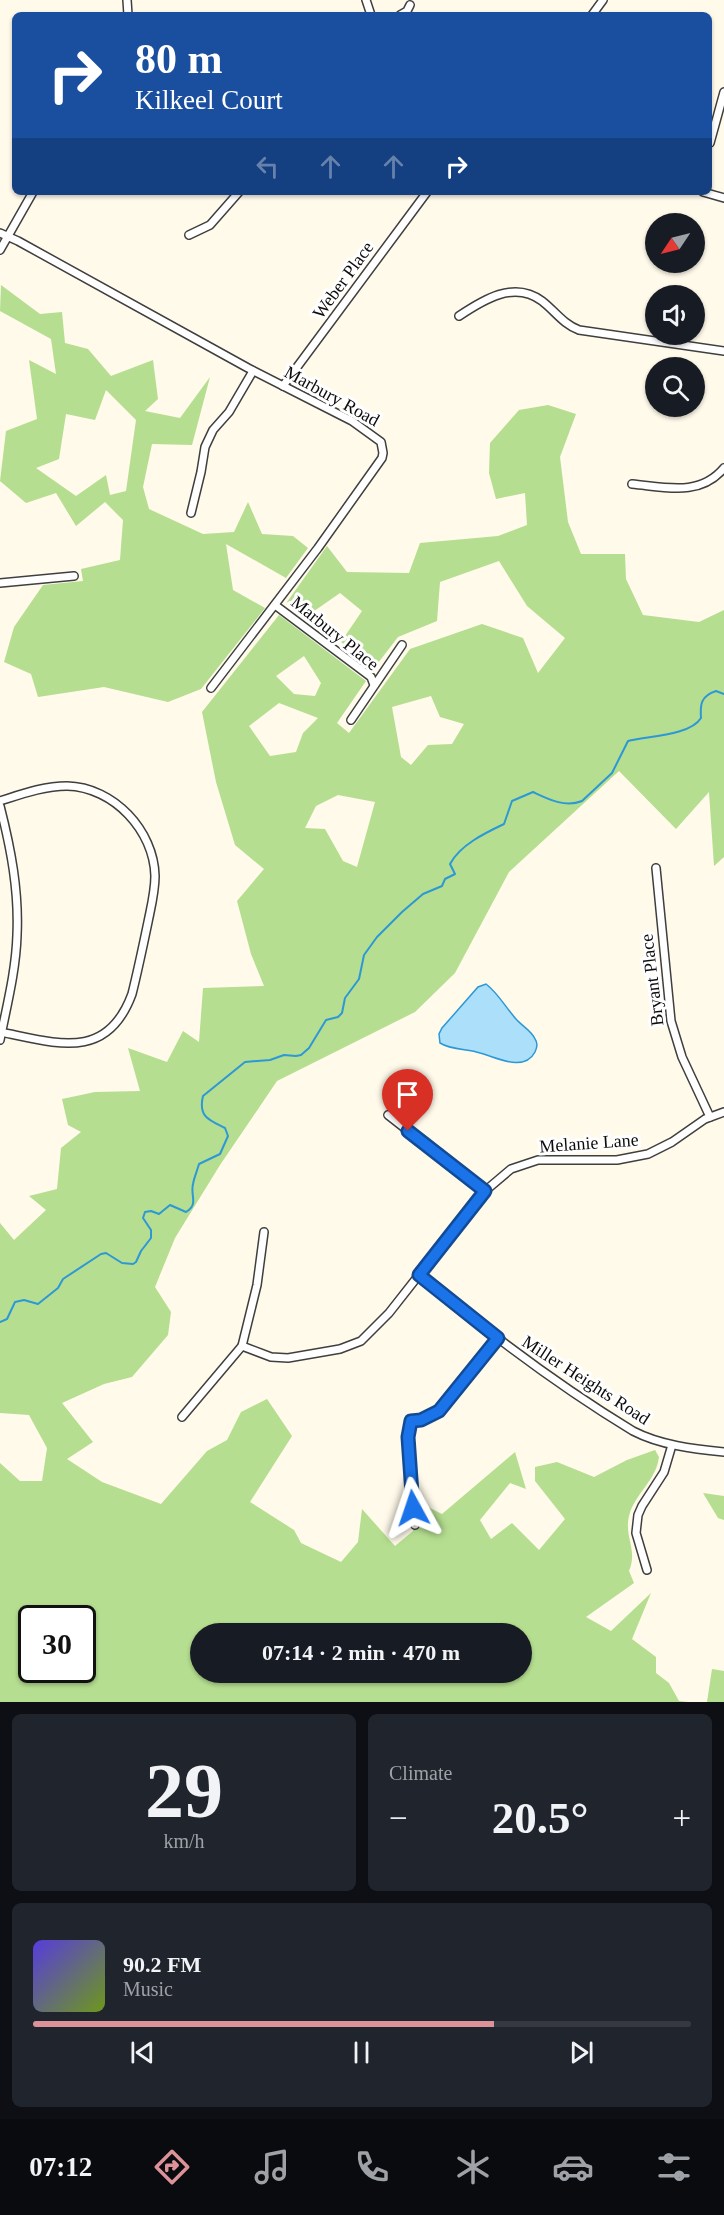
<!DOCTYPE html>
<meta charset="utf-8">
<style>
:root{--surface:#171b24;--page:#20242c;--text:#f1f3f6;--muted:#9ea1a6;--line:#363941;--accent:#dd9299}
body{margin:0;font-family:"Times New Roman",serif;background:var(--page);color:var(--text);height:100vh;display:flex;flex-direction:column;font-size:22px;white-space:nowrap}
*{box-sizing:border-box;margin:0}
p{font-size:20px;color:var(--muted)}
.icon{flex:none;width:33px;height:33px;fill:none;stroke:currentColor;stroke-width:2;stroke-linecap:round;stroke-linejoin:round}
.map{position:relative;height:1702px;overflow:hidden}
.sheet{display:flex;flex-direction:column;gap:12px;padding:12px;background:#0d0f14;flex:1}
.sheet>*{flex:none}
.hud{position:absolute;left:12px;top:12px;width:700px;height:183px;border-radius:9px;box-shadow:0 2px 4px #0004;background:#1a4fa0;color:#fff;overflow:hidden}
.needle{width:39px;rotate:235deg}
.tools{position:absolute;left:645px;top:213px;display:grid;gap:12px}
.tools a{display:grid;place-items:center;width:60px;height:60px;border-radius:50%;background:var(--surface);box-shadow:0 2px 4px #0004;font-size:30px}
.speed{position:absolute;left:18px;top:1605px;display:flex;gap:12px;font-size:30px;font-weight:700;text-align:center}
.speed>*{display:grid;place-content:center;width:78px;height:78px;border-radius:50%;background:var(--surface);box-shadow:0 2px 4px #0004;line-height:1}
.speed .limit{border:3px solid #111;border-radius:9px;background:#fff;color:#111}
.pin{position:absolute;display:grid;place-items:center;width:51px;height:51px;color:#fff;margin:-62px -26px;border-radius:50% 50% 50% 0;rotate:-45deg;box-shadow:0 0 6px #0007}
.pin .icon{rotate:45deg}
.me{position:absolute;width:66px;margin:-33px;rotate:355deg;stroke-linejoin:round;filter:drop-shadow(0 0 4px #0008)}
.turn{display:flex;align-items:center;gap:21px;height:126px;padding:0 24px;font-size:27px}
.turn .icon{width:78px;height:78px;stroke-width:2.5}
.turn b{display:block;font-size:42px;line-height:51px}
.lanes{display:flex;align-items:center;height:57px;padding:0 24px;background:#0003;justify-content:center;gap:30px;direction:ltr}
.lanes .off{opacity:.35}
.big{font-size:45px;font-weight:800;line-height:1.1}
.sheet .card{flex:1;display:flex;flex-direction:column;justify-content:center;gap:9px;min-width:0;padding:0 21px;border-radius:9px;background:var(--page)}
.sheet .dial{align-items:center;gap:0}
.dial b{font-size:78px;line-height:1}
.song{display:flex;align-items:center;gap:18px}
.cover{width:72px;height:72px;border-radius:9px;background:linear-gradient(135deg,hsl(250 70% 55%),hsl(80 70% 35%))}
.played{height:6px;border-radius:3px;background:linear-gradient(90deg,var(--accent) 70%,var(--line) 70%)}
.keys{display:flex;justify-content:space-around;direction:ltr}
.heat{display:flex;justify-content:space-between;align-items:center;font-size:33px;direction:ltr}
.sheet .tiles{flex:1;display:grid;gap:12px;grid-template-columns:1fr 1fr}
.card:last-child{grid-column:span 2}
.trip{position:absolute;left:190px;top:1623px;width:342px;height:60px;border-radius:30px;background:var(--surface);box-shadow:0 2px 4px #0004;font-weight:800;line-height:60px;text-align:center}
.dock{display:flex;height:96px;justify-content:space-around;align-items:center;background:#090b0e;color:var(--muted)}
.dock .icon{width:42px;height:42px}
.dock .selected{color:var(--accent)}
.dock b{font-size:27px;color:var(--text)}
.map>svg:first-child{display:block}
.forest{fill:#b5de90;fill-rule:evenodd}
.water{fill:#abdffa;stroke:#2d98d6;stroke-width:1.5}
.lines{fill:none;stroke-linecap:round;stroke-linejoin:round}
.stream{stroke:#2d98d6;stroke-width:2}
.street-casing{stroke:#3f3f3f;stroke-width:10}
.street{stroke:#fff;stroke-width:7}
.route-casing{stroke:#114b97;stroke-width:15}
.route{stroke:#1a73e8;stroke-width:10}
.labels{text-anchor:middle;stroke-width:6;stroke-linejoin:round;paint-order:stroke}
.street-label{font-size:18px;fill:#0c0c0c;stroke:#fff}
</style>
<div class="map">
<svg width="724" height="1702" viewBox="0 0 724 1702">
<rect width="100%" height="100%" fill="#fffaea"/>
<g class="forest">
<path d="M1,285L40,314L62,312L65,343L88,349L111,376L153,360L158,399L145,411L180,418L210,377L192,445L152,444L143,487L149,509L203,534L234,532L248,502L262,534L293,536L308,548L286,578L226,544L233,590L265,608L201,689L168,702L104,687L38,697L31,674L4,662L14,627L43,585L83,581L81,569L120,560L123,520L105,502L76,526L56,493L26,503L0,481L6,431L37,419L29,360L56,374L51,339L0,311ZM106,390L136,420L126,491L110,495L106,475L76,496L36,468L59,459L66,414L95,420Z"/>
<path d="M548,405L576,414L560,457L568,522L581,554H625L626,579L643,615L699,622L724,610V857L714,866L709,792L676,829L619,771L509,872L455,973L415,1012L277,1081L220,1165L175,1238L155,1287L171,1312L168,1335L132,1377L104,1384L62,1403L93,1442L67,1459L102,1482L161,1504L207,1451L227,1440L241,1412L267,1399L292,1436L250,1502L294,1530L301,1543L341,1562L358,1542L362,1509L395,1546L413,1531L416,1501L442,1514L515,1452L526,1489L510,1483L480,1520L491,1539L512,1523L539,1550L565,1519L535,1481V1467L557,1462L594,1477L627,1460L655,1450L659,1457C656,1481 635,1493 629,1516C624,1537 638,1550 629,1571L634,1583L586,1617L611,1631L651,1593L632,1639L656,1657V1673L669,1683L679,1701L688,1702H0V1463L20,1481H42L47,1448L29,1415L0,1413V1223L14,1240L46,1210L29,1196L57,1189L61,1148L81,1132L68,1125L62,1099L95,1092L140,1091L128,1048L167,1062L183,1031L199,1042L203,988L264,986L251,954L237,901L264,869L235,845L216,782L202,712L279,615L366,681L337,723L349,733L410,649L482,624L523,638L538,673L565,638L527,606L499,561L440,582L437,621L398,637L375,667L341,642L362,611L340,593L307,616L287,602L327,546L347,572L409,573L420,543L498,536L527,525L525,493L496,499L489,473L490,443L519,410ZM304,656L321,683L315,696L294,694L276,676ZM431,696L440,717L464,724L452,744L428,745L411,765L401,757L392,707ZM279,703L318,718L303,733L296,752L270,756L249,726ZM338,795L375,802L357,867L343,861L325,829L305,828L316,806ZM32,1618H82V1670H32ZM201,1634H522V1672H201Z"/>
<polygon points="703,1493 724,1496 724,1520 718,1518"/>
<polygon points="712,1669 724,1671 724,1702 707,1702"/>
</g>
<path class="water" d="M486,984C498,993 506,1008 516,1019C522,1026 532,1031 535,1039C538,1043 537,1048 535,1052C524,1073 496,1057 480,1053C468,1049 451,1050 440,1043L439,1034L442,1028L478,987Z"/>
<g class="lines">
<path class="stream" d="M0,1322L7,1319L15,1302L24,1300L38,1304L58,1288L63,1279L101,1254L106,1253L122,1263L133,1264L136,1262L141,1251L151,1238V1230L143,1218L145,1212L151,1211L159,1214L170,1205L186,1212C199,1204 190,1196 193,1184C194,1178 197,1171 199,1164L220,1154L228,1136L225,1128C209,1120 198,1117 203,1096L245,1062L270,1060L284,1055L296,1056L301,1055L309,1048L326,1020L338,1017L342,1013L345,998L359,979L364,955L377,937L402,912L423,894L442,886L445,879L455,874L450,864C460,845 485,833 504,824L512,801L533,792C548,799 565,808 582,801L612,773L628,741C646,736 690,736 701,718C700,704 701,696 716,691L724,694"/>
<g class="street-casing">
<g id="street">
<polyline points="127,0 128,15"/>
<polyline points="366,0 371,15"/>
<polyline points="400,15 407,11 410,5"/>
<polyline points="592,15 603,0"/>
<polyline points="710,143 724,92"/>
<polyline points="703,192 724,198"/>
<polyline points="0,233 18,241 248,368 352,421 381,442 383,453 382,458 318,548 211,688"/>
<polyline points="189,235 210,225 239,192"/>
<polyline points="0,250 33,192"/>
<path d="M459,316C483,300 514,280 542,301C555,311 563,324 579,330L724,351"/>
<polyline points="283,386 427,192"/>
<path d="M632,484C665,487 700,497 724,468"/>
<polyline points="191,513 201,472 205,447 213,430 229,412 253,371"/>
<polyline points="0,583 74,576"/>
<polyline points="275,605 371,677 374,685"/>
<polyline points="351,720 402,645"/>
<path d="M0,801C22,794 44,786 67,786C114,787 154,831 155,876C155,892 151,907 148,922C143,946 138,970 132,994C107,1062 56,1043 0,1032"/>
<path d="M0,806C11,849 19,891 17,935C16,970 7,1005 0,1040"/>
<polyline points="656,868 671,1021 682,1057 710,1117"/>
<polyline points="388,1115 485,1191"/>
<path d="M419,1275C487,1332 557,1385 633,1431C660,1445 693,1449 724,1452"/>
<polyline points="242,1346 271,1357 288,1358 340,1349 361,1341 389,1313 485,1191 511,1169 538,1160 617,1160 648,1154 672,1142 705,1119 724,1112"/>
<polyline points="182,1417 242,1346 257,1285 264,1232"/>
<polyline points="415,1525 408,1437 411,1421 430,1416 439,1411 497,1338"/>
<polyline points="647,1570 636,1533 638,1515 642,1506 664,1472 672,1445"/>
</g>
</g>
<use href="#street" class="street"/>
</g>
<g class="lines">
<g class="route-casing">
<polyline id="route" points="408,1131 485,1191 419,1275 498,1338 439,1411 421,1420 411,1421 408,1437 413,1508"/>
</g>
<use href="#route" class="route"/>
</g>
<g class="labels">
<g class="street-label">
<text transform="translate(343 280) rotate(-54)" y="6">Weber Place</text>
<text transform="translate(332 396) rotate(29)" y="6">Marbury Road</text>
<text transform="translate(335 633) rotate(39)" y="6">Marbury Place</text>
<text transform="translate(652 980) rotate(-97)" y="6">Bryant Place</text>
<text transform="translate(589 1143) rotate(-4)" y="6">Melanie Lane</text>
<text transform="translate(586 1380) rotate(33)" y="6">Miller Heights Road</text>
</g>
</g>
</svg>
<div class="tools">
<a><svg class="needle" viewBox="-14 -14 28 28"><path d="M0-13l5 13h-10z" fill="#e53935"/><path d="M0 13l5-13h-10z" fill="#9ea1a6"/></svg></a>
<a><svg class="icon" aria-label="sound" viewBox="0 0 24 24"><path d="M4 9h4l5-4v14l-5-4H4zM17 9q2 3 0 6"/></svg></a>
<a><svg class="icon" aria-label="search" viewBox="0 0 24 24"><circle cx="10" cy="10" r="6"/><path d="M15 15l6 6"/></svg></a>
</div>
<div class="speed"><div class="limit">30</div></div>
<div class="pin" style="left:408px;top:1131px;background:#d93025"><svg class="icon" aria-label="arrive" viewBox="0 0 24 24"><path d="M6 21V4h12l-3 4 3 4H6"/></svg></div>
<svg class="me" style="left:413px;top:1508px" viewBox="-20 -20 40 40"><path d="M0-17L14 15 0 8-14 15z" fill="#1a73e8" stroke="#fff" stroke-width="4"/></svg>
<div class="trip">07:14 · 2 min · 470 m</div>
<div class="hud">
<div class="turn"><svg class="icon" aria-label="right" viewBox="0 0 24 24"><path d="M7 20v-9h11M14 6l5 5-5 5"/></svg><div><b>80 m</b>Kilkeel Court</div></div>
<div class="lanes"><svg class="icon off" aria-label="left" viewBox="0 0 24 24"><path d="M17 20v-9H6M10 6l-5 5 5 5"/></svg><svg class="icon off" aria-label="ahead" viewBox="0 0 24 24"><path d="M12 20V5M6 11l6-6 6 6"/></svg><svg class="icon off" aria-label="ahead" viewBox="0 0 24 24"><path d="M12 20V5M6 11l6-6 6 6"/></svg><svg class="icon" aria-label="right" viewBox="0 0 24 24"><path d="M7 20v-9h11M14 6l5 5-5 5"/></svg></div>
</div>
</div>
<section class="sheet">
<div class="tiles">
<div class="card dial"><b>29</b><p>km/h</p></div>
<div class="card"><p>Climate</p>
<div class="heat"><a>−</a><b class="big">20.5°</b><a>+</a></div>
</div>
<div class="card">
<div class="song"><i class="cover"></i><div><b>90.2 FM</b><p>Music</p></div></div>
<div class="played"></div>
<div class="keys"><svg class="icon" aria-label="previous" viewBox="0 0 24 24"><path d="M18 5L8 12l10 7zM5 5v14"/></svg><svg class="icon" aria-label="pause" viewBox="0 0 24 24"><path d="M8 5v14M16 5v14"/></svg><svg class="icon" aria-label="next" viewBox="0 0 24 24"><path d="M6 5l10 7-10 7zM19 5v14"/></svg></div>
</div>
</div>
</section>
<nav class="dock">
<b>07:12</b>
<svg class="icon selected" aria-label="directions" viewBox="0 0 24 24"><path d="M12 3l9 9-9 9-9-9zM9 14v-3h6M13 9l2 2-2 2"/></svg>
<svg class="icon" aria-label="music" viewBox="0 0 24 24"><path d="M9 18V5l10-2v13"/><circle cx="6" cy="18" r="3"/><circle cx="16" cy="16" r="3"/></svg>
<svg class="icon" aria-label="phone" viewBox="0 0 24 24"><path d="M5 4h4l2 5-3 2q2 4 5 5l2-3 5 2v4C11 20 4 13 5 4z"/></svg>
<svg class="icon" aria-label="climate" viewBox="0 0 24 24"><path d="M12 3v18M4 7l16 10M4 17L20 7"/></svg>
<svg class="icon" aria-label="car" viewBox="0 0 24 24"><path d="M5 17H2v-5l4-1 3-4h7l3 4 3 1v5h-3M9 17h6M6 11h13"/><circle cx="7" cy="17" r="2"/><circle cx="17" cy="17" r="2"/></svg>
<svg class="icon" aria-label="filters" viewBox="0 0 24 24"><path d="M4 7h16M4 17h16"/><circle cx="9" cy="7" r="2"/><circle cx="15" cy="17" r="2"/></svg>
</nav>
